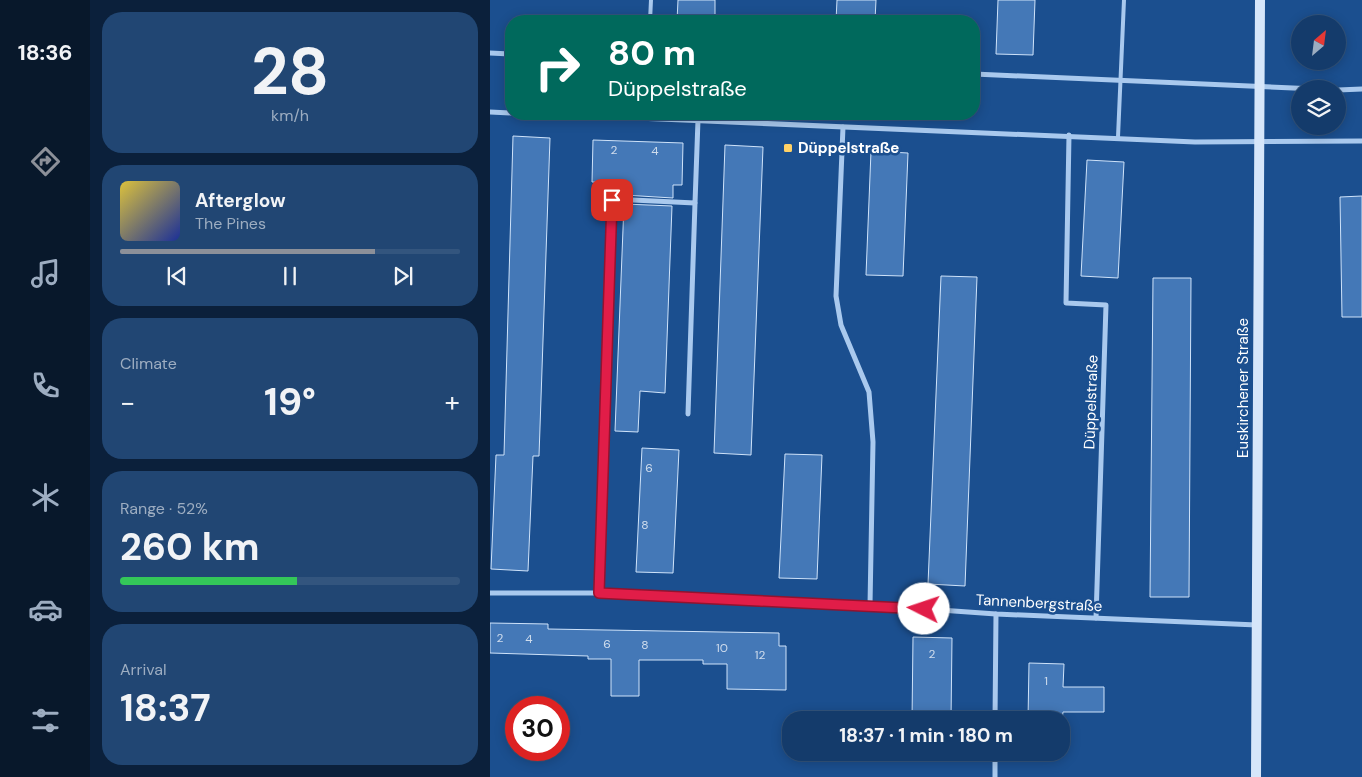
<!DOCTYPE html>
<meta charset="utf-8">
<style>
:root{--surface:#143b6b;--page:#214673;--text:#f1f3f6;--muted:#9dadc1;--line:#33557e;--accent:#8c9099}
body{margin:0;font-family:"DM Sans",sans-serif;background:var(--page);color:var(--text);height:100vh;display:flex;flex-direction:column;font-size:19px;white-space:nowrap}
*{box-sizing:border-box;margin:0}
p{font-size:16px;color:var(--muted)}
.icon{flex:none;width:28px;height:28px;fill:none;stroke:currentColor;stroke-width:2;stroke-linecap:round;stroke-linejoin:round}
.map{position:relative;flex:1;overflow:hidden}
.drawer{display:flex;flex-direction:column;gap:12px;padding:12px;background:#0b203b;width:400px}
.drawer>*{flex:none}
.hud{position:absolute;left:15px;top:15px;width:475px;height:105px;border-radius:20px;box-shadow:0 2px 12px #0003,0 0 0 1px var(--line);background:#00695c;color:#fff;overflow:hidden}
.needle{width:32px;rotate:28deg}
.fabs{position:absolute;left:801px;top:15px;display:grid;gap:10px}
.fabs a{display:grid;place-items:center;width:55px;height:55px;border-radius:50%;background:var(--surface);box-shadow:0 2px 12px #0003,0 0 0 1px var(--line);font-size:25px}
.speed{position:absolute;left:15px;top:696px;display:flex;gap:10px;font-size:25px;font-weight:700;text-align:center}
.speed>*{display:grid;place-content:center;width:65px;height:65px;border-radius:50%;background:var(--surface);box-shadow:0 2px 12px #0003,0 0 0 1px var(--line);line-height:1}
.speed .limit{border:8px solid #d22;background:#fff;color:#111}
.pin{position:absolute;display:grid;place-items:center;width:42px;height:42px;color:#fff;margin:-21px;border-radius:10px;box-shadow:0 2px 8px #0006}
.me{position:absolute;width:55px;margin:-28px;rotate:274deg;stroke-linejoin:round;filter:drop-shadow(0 0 4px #0008)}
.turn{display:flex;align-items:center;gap:18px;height:105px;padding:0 20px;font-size:22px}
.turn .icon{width:65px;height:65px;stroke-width:2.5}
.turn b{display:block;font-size:35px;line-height:42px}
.big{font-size:38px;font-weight:700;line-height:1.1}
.drawer .tile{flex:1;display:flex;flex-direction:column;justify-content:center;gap:8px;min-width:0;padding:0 18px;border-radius:20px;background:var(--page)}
.drawer .dial{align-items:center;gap:0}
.dial b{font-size:65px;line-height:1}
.song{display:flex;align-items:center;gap:15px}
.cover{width:60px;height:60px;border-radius:8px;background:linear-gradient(135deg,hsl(50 70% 55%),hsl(230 70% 35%))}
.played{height:5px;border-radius:2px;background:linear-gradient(90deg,var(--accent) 75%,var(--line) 75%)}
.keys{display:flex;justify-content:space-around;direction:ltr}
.heat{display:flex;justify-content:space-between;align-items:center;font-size:28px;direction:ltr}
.charge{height:8px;border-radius:4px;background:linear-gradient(90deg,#34c759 52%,var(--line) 0)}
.trip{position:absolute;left:292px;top:711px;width:288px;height:50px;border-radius:20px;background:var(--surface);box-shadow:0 2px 12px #0003,0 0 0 1px var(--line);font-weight:700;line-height:50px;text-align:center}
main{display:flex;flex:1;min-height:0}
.tab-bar{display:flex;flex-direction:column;width:90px;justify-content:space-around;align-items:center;background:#08182b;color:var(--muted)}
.tab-bar .icon{width:35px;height:35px}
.tab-bar .selected{color:var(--accent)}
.tab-bar b{font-size:22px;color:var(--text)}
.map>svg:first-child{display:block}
.building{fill:#4478b7;stroke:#cfe3fa}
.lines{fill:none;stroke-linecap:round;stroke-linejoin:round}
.lane{stroke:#a9c9ee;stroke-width:4}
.street{stroke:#a9c9ee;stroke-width:5}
.secondary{stroke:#d6e6fa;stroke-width:10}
.route-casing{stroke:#92132f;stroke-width:12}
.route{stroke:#e11d48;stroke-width:9}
.poi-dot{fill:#ffd166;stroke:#1b4f8f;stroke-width:2}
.labels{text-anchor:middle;stroke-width:5;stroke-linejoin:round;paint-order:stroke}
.number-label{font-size:12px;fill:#d0dded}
.poi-label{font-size:15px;font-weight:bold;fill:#fff;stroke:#1b4f8f;text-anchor:start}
.street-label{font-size:15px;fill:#fff;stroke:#1b4f8f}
</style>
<main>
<nav class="tab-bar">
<b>18:36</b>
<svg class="icon selected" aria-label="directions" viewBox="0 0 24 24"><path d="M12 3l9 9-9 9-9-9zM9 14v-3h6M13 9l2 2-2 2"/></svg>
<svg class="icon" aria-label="music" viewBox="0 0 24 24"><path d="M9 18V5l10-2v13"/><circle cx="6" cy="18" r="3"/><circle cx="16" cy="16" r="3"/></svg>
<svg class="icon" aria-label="phone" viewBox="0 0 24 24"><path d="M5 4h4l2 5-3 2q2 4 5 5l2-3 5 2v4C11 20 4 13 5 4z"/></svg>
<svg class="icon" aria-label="climate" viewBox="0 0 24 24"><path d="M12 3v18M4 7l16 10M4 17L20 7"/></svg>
<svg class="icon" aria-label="car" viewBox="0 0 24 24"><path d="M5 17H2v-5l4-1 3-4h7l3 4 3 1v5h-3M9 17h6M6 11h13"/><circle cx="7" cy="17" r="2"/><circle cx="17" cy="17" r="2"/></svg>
<svg class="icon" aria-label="filters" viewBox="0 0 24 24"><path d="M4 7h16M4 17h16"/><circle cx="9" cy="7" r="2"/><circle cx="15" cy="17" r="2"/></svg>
</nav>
<section class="drawer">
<div class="tile dial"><b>28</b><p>km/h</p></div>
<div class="tile">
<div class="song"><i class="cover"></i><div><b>Afterglow</b><p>The Pines</p></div></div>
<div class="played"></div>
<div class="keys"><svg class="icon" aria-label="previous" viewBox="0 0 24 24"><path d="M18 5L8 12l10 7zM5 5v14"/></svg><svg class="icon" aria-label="pause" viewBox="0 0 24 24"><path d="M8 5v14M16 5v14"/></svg><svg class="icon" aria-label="next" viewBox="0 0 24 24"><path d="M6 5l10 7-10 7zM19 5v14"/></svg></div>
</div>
<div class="tile"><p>Climate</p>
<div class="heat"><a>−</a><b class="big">19°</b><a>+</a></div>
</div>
<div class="tile"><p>Range · 52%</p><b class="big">260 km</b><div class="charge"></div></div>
<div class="tile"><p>Arrival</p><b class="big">18:37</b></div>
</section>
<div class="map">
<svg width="872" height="777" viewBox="0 0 872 777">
<rect width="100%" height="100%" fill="#1b4f8f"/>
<g class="building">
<polygon points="188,0 225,0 225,21 187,21"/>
<polygon points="347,0 386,0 385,21 346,21"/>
<polygon points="508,0 545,0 543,55 506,54"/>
<polygon points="23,136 60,138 49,456 43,456 38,571 1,569 6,455 14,455"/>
<polygon points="103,140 193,143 192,185 183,185 183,198 134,195 134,183 102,182"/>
<polygon points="235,145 273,147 261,455 224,453"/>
<polygon points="381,151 418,153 413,276 376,275"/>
<polygon points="597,160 634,162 628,278 591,276"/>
<polygon points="872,196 872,317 852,317 850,197"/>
<polygon points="134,204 182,206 175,393 150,391 148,432 125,431"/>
<polygon points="451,276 487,277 475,586 438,584"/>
<polygon points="663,278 701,278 699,597 660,597"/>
<polygon points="152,448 189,450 183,573 146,572"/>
<polygon points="295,454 332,455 327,579 289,578"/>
<polygon points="0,623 58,624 58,629 289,633 289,646 296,646 296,690 237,689 237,664 213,664 213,660 149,660 149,696 121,696 121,659 98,659 98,656 0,653"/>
<polygon points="423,637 462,638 461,720 422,720"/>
<polygon points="539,663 574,664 573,687 614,687 614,712 573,712 572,720 538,720"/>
</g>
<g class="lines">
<g class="lane">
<polyline points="160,21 161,0"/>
<polyline points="628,137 634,0"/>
</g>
<g class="street">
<polyline points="0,53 21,54"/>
<polyline points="484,74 826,89"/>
<polyline points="848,90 872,89"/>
<polyline points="0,112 21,113"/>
<polyline points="54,114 705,142 872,141"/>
<polyline points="353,127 346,296 351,325 379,392 383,442 380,605"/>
<polyline points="579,135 576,303 616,305 606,618"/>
<polyline points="198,414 205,203"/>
<polyline points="0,593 109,593 380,605 506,614 767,625"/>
<polyline points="109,593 122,199 205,203 208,120"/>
<polyline points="505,720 506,614"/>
<polyline points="505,777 505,752"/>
</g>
<polyline class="secondary" points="766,777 770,0"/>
</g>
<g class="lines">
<g class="route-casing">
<polyline id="route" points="122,200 109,593 434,609"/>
</g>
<use href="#route" class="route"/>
</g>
<rect class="poi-dot" x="293" y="143" width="10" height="10" rx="2.5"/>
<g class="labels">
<g class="number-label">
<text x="124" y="154">2</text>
<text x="165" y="155">4</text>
<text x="159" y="472">6</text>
<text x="155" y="529">8</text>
<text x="10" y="642">2</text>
<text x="39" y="643">4</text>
<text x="117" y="648">6</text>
<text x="155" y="649">8</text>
<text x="232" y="652">10</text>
<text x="442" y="658">2</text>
<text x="270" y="659">12</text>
<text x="556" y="685">1</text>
</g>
<g class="poi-label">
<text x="308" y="153">Düppelstraße</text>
</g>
<g class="street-label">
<text transform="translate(753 388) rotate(-90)" y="5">Euskirchener Straße</text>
<text transform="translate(601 402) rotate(-88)" y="5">Düppelstraße</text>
<text transform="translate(549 603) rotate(3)" y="5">Tannenbergstraße</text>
</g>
</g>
</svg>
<div class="fabs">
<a><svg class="needle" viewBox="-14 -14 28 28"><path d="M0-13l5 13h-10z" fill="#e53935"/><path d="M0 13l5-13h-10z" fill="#9dadc1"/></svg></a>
<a><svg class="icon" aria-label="layers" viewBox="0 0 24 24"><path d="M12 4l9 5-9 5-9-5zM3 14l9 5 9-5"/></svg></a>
</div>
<div class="speed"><div class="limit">30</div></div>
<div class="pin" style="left:122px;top:200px;background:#d93025"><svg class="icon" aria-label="arrive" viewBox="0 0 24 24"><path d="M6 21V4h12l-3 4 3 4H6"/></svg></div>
<svg class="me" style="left:434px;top:609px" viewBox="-20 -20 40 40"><circle r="19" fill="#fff"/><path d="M0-13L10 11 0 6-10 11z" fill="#e11d48"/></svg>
<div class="trip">18:37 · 1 min · 180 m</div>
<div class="hud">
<div class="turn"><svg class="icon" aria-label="right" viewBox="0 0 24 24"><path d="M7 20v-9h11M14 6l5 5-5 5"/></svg><div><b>80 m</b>Düppelstraße</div></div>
</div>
</div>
</main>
